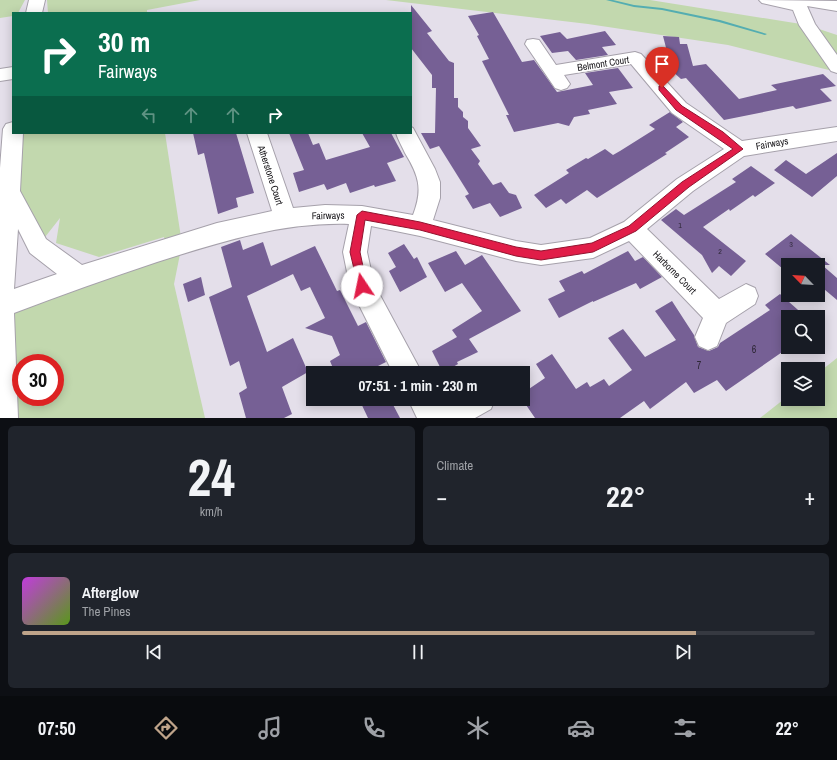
<!DOCTYPE html>
<meta charset="utf-8">
<style>
:root{--surface:#171b24;--page:#20242c;--text:#f1f3f6;--muted:#9ea1a6;--line:#363941;--accent:#bfa48a}
body{margin:0;font-family:"Archivo Narrow",sans-serif;background:var(--page);color:var(--text);height:100vh;display:flex;flex-direction:column;font-size:15px;white-space:nowrap}
*{box-sizing:border-box;margin:0}
p{font-size:13px;color:var(--muted)}
.icon{flex:none;width:22px;height:22px;fill:none;stroke:currentColor;stroke-width:2;stroke-linecap:round;stroke-linejoin:round}
.map{position:relative;height:418px;overflow:hidden}
.side{display:flex;flex-direction:column;gap:8px;padding:8px;background:#0d0f14;flex:1}
.side>*{flex:none}
.guide{position:absolute;left:12px;top:12px;width:400px;height:122px;border-radius:0px;box-shadow:0 2px 10px #0003;background:#0b6e4f;color:#fff;overflow:hidden}
.needle{width:26px;rotate:295deg}
.buttons{position:absolute;left:781px;top:258px;display:grid;gap:8px}
.buttons a{display:grid;place-items:center;width:44px;height:44px;border-radius:0px;background:var(--surface);box-shadow:0 2px 10px #0003;font-size:20px}
.speed{position:absolute;left:12px;top:354px;display:flex;gap:8px;font-size:20px;font-weight:700;text-align:center}
.speed>*{display:grid;place-content:center;width:52px;height:52px;border-radius:50%;background:var(--surface);box-shadow:0 2px 10px #0003;line-height:1}
.speed .limit{border:6px solid #d22;background:#fff;color:#111}
.pin{position:absolute;display:grid;place-items:center;width:34px;height:34px;color:#fff;margin:-41px -17px;border-radius:50% 50% 50% 0;rotate:-45deg;box-shadow:0 0 4px #0007}
.pin .icon{rotate:45deg}
.me{position:absolute;width:44px;margin:-22px;rotate:349deg;stroke-linejoin:round;filter:drop-shadow(0 0 3px #0008)}
.turn{display:flex;align-items:center;gap:14px;height:84px;padding:0 20px;font-size:18px}
.turn .icon{width:52px;height:52px;stroke-width:2.5}
.turn b{display:block;font-size:28px;line-height:34px}
.lanes{display:flex;align-items:center;height:38px;padding:0 20px;background:#0003;justify-content:center;gap:20px;direction:ltr}
.lanes .off{opacity:.35}
.big{font-size:30px;font-weight:700;line-height:1.1}
.side .tile{flex:1;display:flex;flex-direction:column;justify-content:center;gap:6px;min-width:0;padding:0 14px;border-radius:6px;background:var(--page)}
.side .dial{align-items:center;gap:0}
.dial b{font-size:52px;line-height:1}
.song{display:flex;align-items:center;gap:12px}
.cover{width:48px;height:48px;border-radius:6px;background:linear-gradient(135deg,hsl(290 70% 55%),hsl(90 70% 35%))}
.played{height:4px;border-radius:2px;background:linear-gradient(90deg,var(--accent) 85%,var(--line) 85%)}
.keys{display:flex;justify-content:space-around;direction:ltr}
.heat{display:flex;justify-content:space-between;align-items:center;font-size:22px;direction:ltr}
.side .tiles{flex:1;display:grid;gap:8px;grid-template-columns:1fr 1fr}
.tile:last-child{grid-column:span 2}
.trip{position:absolute;left:306px;top:366px;width:224px;height:40px;border-radius:0px;background:var(--surface);box-shadow:0 2px 10px #0003;font-weight:700;line-height:40px;text-align:center}
.dock{display:flex;height:64px;justify-content:space-around;align-items:center;background:#090b0e;color:var(--muted)}
.dock .icon{width:28px;height:28px}
.dock .on{color:var(--accent)}
.dock b{font-size:18px;color:var(--text)}
.map>svg:first-child{display:block}
.green{fill:#c2d8ae;fill-rule:evenodd}
.lines{fill:none;stroke-linecap:round;stroke-linejoin:round}
.stream{fill:#54adb1;fill-rule:evenodd}
.building{fill:#766095}
.minor-casing{stroke:#a6a1ab;stroke-width:2}
.minor{fill:#fff;fill-rule:evenodd}
.route{fill:#e11d48;stroke:#92132f}
.labels{text-anchor:middle;stroke-width:3;stroke-linejoin:round;paint-order:stroke}
.number-label{font-size:8px;fill:#2f2838}
.street-label{font-size:10px;fill:#171519;stroke:#fff}
.near-number-label{font-size:10px;fill:#2f2838}
</style>
<div class="map">
<svg width="837" height="418" viewBox="0 0 837 418">
<rect width="100%" height="100%" fill="#e4dfea"/>
<g class="green">
<polygon points="0,0 25,0 18,13 13,13 13,16 0,18"/>
<polygon points="47,0 200,0 147,10 147,13 48,13"/>
<polygon points="386,0 650,0 807,25 837,35 837,72 728,45 588,24"/>
<path d="M23,133H165L182,244L174,284L205,418H4L1,306L166,249L164,237L99,257L56,243L60,218L38,246L9,192ZM21,363H55V397H21Z"/>
<polygon points="837,358 837,418 760,418 788,396 788,399 818,399 818,373"/>
</g>
<g class="lines">
<polygon class="stream" points="606,0 613,0 634,5 662,8 720,20 767,34 765,35 719,22 662,10 634,7"/>
</g>
<g class="building">
<polygon points="411,5 432,31 427,33 449,61 454,63 454,98 458,98 458,107 463,112 463,117 468,121 468,128 481,146 471,149 480,161 478,164 493,185 501,182 509,193 516,195 522,208 500,217 490,203 473,209 465,196 469,194 439,146 430,149 421,133 435,133 436,88 432,88 432,75 411,48"/>
<polygon points="493,12 522,62 534,60 557,92 593,85 585,73 618,68 633,88 609,92 617,104 588,110 590,114 574,117 569,126 558,123 514,132 506,115 509,115 482,61 489,59 477,36 479,35 468,16"/>
<polygon points="605,31 616,45 602,47 608,55 576,60 568,51 552,53 540,36 560,32 567,39"/>
<polygon points="663,36 679,37 680,44 687,44 693,66 706,64 739,99 777,90 771,85 823,74 836,86 820,89 832,101 796,109 793,106 724,120 686,78 681,79 672,71"/>
<polygon points="670,112 683,122 676,127 689,137 665,153 667,154 597,198 587,190 566,204 561,199 546,208 534,195 569,173 566,170 586,158 588,159 605,149 613,155 620,151 655,129 649,125"/>
<polygon points="193,133 236,133 254,193 236,198 238,207 218,214 204,153 198,155"/>
<polygon points="289,133 308,133 313,145 319,143 326,160 370,147 362,133 391,133 404,157 387,163 396,181 375,187 374,185 350,193 346,183 327,190 324,184 299,192 293,173 304,170"/>
<polygon points="837,153 837,176 812,197 774,170 786,160 806,174"/>
<polygon points="751,166 775,183 755,197 753,195 730,211 729,209 703,227 746,261 731,276 719,266 712,273 702,255 661,220 676,209 684,215 736,182 732,179"/>
<polygon points="791,234 830,265 822,265 837,278 837,300 818,284 818,265 805,265 797,258 783,269 765,254"/>
<polygon points="240,240 243,250 263,242 271,266 315,246 337,291 340,290 358,326 366,322 386,362 364,373 335,373 330,361 340,355 332,336 305,328 325,318 310,287 301,291 293,274 247,296 267,352 293,338 308,372 282,387 292,414 284,418 246,418 239,393 247,388 239,361 230,366 209,297 232,287 221,247"/>
<polygon points="404,244 414,259 417,257 427,277 400,292 389,271 396,267 388,253"/>
<polygon points="456,251 465,265 482,255 521,311 469,339 478,352 457,362 458,364 443,373 432,351 457,337 452,330 482,311 462,283 445,292 428,263"/>
<polygon points="628,251 635,261 643,257 662,277 640,289 636,283 593,302 593,301 559,318 548,299 565,291 559,281 582,271 584,274"/>
<polygon points="201,277 205,295 188,302 183,284"/>
<polygon points="780,294 806,317 788,317 788,348 726,391 717,380 694,393 686,382 650,409 644,401 620,418 535,418 522,399 523,393 545,378 536,364 552,354 576,389 587,382 590,387 604,379 609,386 632,370 608,338 623,329 645,357 676,340 655,311 672,301 694,335 698,347 709,351 718,347 720,343 770,310 765,305"/>
<polygon points="359,399 390,399 400,418 368,418"/>
</g>
<g class="lines">
<g class="minor-casing">
<g id="minor">
<polygon points="29,0 45,0 42,13 26,13"/>
<polygon points="759,0 837,1 837,11 807,6 815,24 837,55 837,73 831,71 799,25 793,10 762,3"/>
<path d="M533,39L539,40L556,65L635,52L641,54L686,103L742,141L837,127V141L744,156L693,191L647,229L719,299L746,284L755,288L758,296L755,304L726,323L717,346L708,350L699,346L695,337L703,318L629,241L593,258L541,265L516,261L420,236L371,226L367,252L374,284L422,373H393L350,287L343,252L349,224C283,222 220,242 157,262C109,278 61,295 14,313L18,418H0V168L3,129L6,124L13,122V133H23L20,191L46,239L82,265L217,223L272,211L247,133H267L293,208L325,205L362,206L413,215C423,189 419,176 405,153C402,146 398,140 396,133H411V127L413,128L435,169L440,182V198L433,220L516,241L541,245L590,238L624,222L677,179L724,149L672,113L631,64L564,75L570,84L567,88L561,90L555,88L525,44L527,40ZM18,229L30,253L57,274L14,289Z"/>
<polygon points="13,67 13,79 0,81 0,69"/>
<polygon points="408,399 438,399 441,405 452,399 495,399 491,409 475,418 417,418"/>
</g>
</g>
<use href="#minor" class="minor"/>
</g>
<polygon class="route" points="662,85 682,106 723,132 743,149 689,187 636,231 593,252 541,260 516,256 420,230 365,220 360,252 367,286 366,290 359,290 350,252 357,215 362,211 420,222 516,247 541,251 592,243 629,226 682,182 733,149 676,110 659,90 659,86"/>
<g class="labels">
<g class="number-label">
<text x="680" y="228">1</text>
<text x="791" y="247">3</text>
<text x="720" y="254">2</text>
</g>
<g class="street-label">
<text transform="translate(603 63) rotate(-9)" y="4">Belmont Court</text>
<text transform="translate(772 143) rotate(-10)" y="4">Fairways</text>
<text transform="translate(271 175) rotate(72)" y="4">Atherstone Court</text>
<text transform="translate(328 215) rotate(-1)" y="4">Fairways</text>
<text transform="translate(675 272) rotate(45)" y="4">Harborne Court</text>
</g>
<g class="near-number-label">
<text x="754" y="353">6</text>
<text x="699" y="369">7</text>
</g>
</g>
</svg>
<div class="buttons">
<a><svg class="needle" viewBox="-14 -14 28 28"><path d="M0-13l5 13h-10z" fill="#e53935"/><path d="M0 13l5-13h-10z" fill="#9ea1a6"/></svg></a>
<a><svg class="icon" aria-label="search" viewBox="0 0 24 24"><circle cx="10" cy="10" r="6"/><path d="M15 15l6 6"/></svg></a>
<a><svg class="icon" aria-label="layers" viewBox="0 0 24 24"><path d="M12 4l9 5-9 5-9-5zM3 14l9 5 9-5"/></svg></a>
</div>
<div class="speed"><div class="limit">30</div></div>
<div class="pin" style="left:662px;top:88px;background:#d93025"><svg class="icon" aria-label="arrive" viewBox="0 0 24 24"><path d="M6 21V4h12l-3 4 3 4H6"/></svg></div>
<svg class="me" style="left:362px;top:286px" viewBox="-20 -20 40 40"><circle r="19" fill="#fff"/><path d="M0-13L10 11 0 6-10 11z" fill="#e11d48"/></svg>
<div class="trip">07:51 · 1 min · 230 m</div>
<div class="guide">
<div class="turn"><svg class="icon" aria-label="right" viewBox="0 0 24 24"><path d="M7 20v-9h11M14 6l5 5-5 5"/></svg><div><b>30 m</b>Fairways</div></div>
<div class="lanes"><svg class="icon off" aria-label="left" viewBox="0 0 24 24"><path d="M17 20v-9H6M10 6l-5 5 5 5"/></svg><svg class="icon off" aria-label="ahead" viewBox="0 0 24 24"><path d="M12 20V5M6 11l6-6 6 6"/></svg><svg class="icon off" aria-label="ahead" viewBox="0 0 24 24"><path d="M12 20V5M6 11l6-6 6 6"/></svg><svg class="icon" aria-label="right" viewBox="0 0 24 24"><path d="M7 20v-9h11M14 6l5 5-5 5"/></svg></div>
</div>
</div>
<section class="side">
<div class="tiles">
<div class="tile dial"><b>24</b><p>km/h</p></div>
<div class="tile"><p>Climate</p>
<div class="heat"><a>−</a><b class="big">22°</b><a>+</a></div>
</div>
<div class="tile">
<div class="song"><i class="cover"></i><div><b>Afterglow</b><p>The Pines</p></div></div>
<div class="played"></div>
<div class="keys"><svg class="icon" aria-label="previous" viewBox="0 0 24 24"><path d="M18 5L8 12l10 7zM5 5v14"/></svg><svg class="icon" aria-label="pause" viewBox="0 0 24 24"><path d="M8 5v14M16 5v14"/></svg><svg class="icon" aria-label="next" viewBox="0 0 24 24"><path d="M6 5l10 7-10 7zM19 5v14"/></svg></div>
</div>
</div>
</section>
<nav class="dock">
<b>07:50</b>
<svg class="icon on" aria-label="directions" viewBox="0 0 24 24"><path d="M12 3l9 9-9 9-9-9zM9 14v-3h6M13 9l2 2-2 2"/></svg>
<svg class="icon" aria-label="music" viewBox="0 0 24 24"><path d="M9 18V5l10-2v13"/><circle cx="6" cy="18" r="3"/><circle cx="16" cy="16" r="3"/></svg>
<svg class="icon" aria-label="phone" viewBox="0 0 24 24"><path d="M5 4h4l2 5-3 2q2 4 5 5l2-3 5 2v4C11 20 4 13 5 4z"/></svg>
<svg class="icon" aria-label="climate" viewBox="0 0 24 24"><path d="M12 3v18M4 7l16 10M4 17L20 7"/></svg>
<svg class="icon" aria-label="car" viewBox="0 0 24 24"><path d="M5 17H2v-5l4-1 3-4h7l3 4 3 1v5h-3M9 17h6M6 11h13"/><circle cx="7" cy="17" r="2"/><circle cx="17" cy="17" r="2"/></svg>
<svg class="icon" aria-label="filters" viewBox="0 0 24 24"><path d="M4 7h16M4 17h16"/><circle cx="9" cy="7" r="2"/><circle cx="15" cy="17" r="2"/></svg>
<b>22°</b>
</nav>
